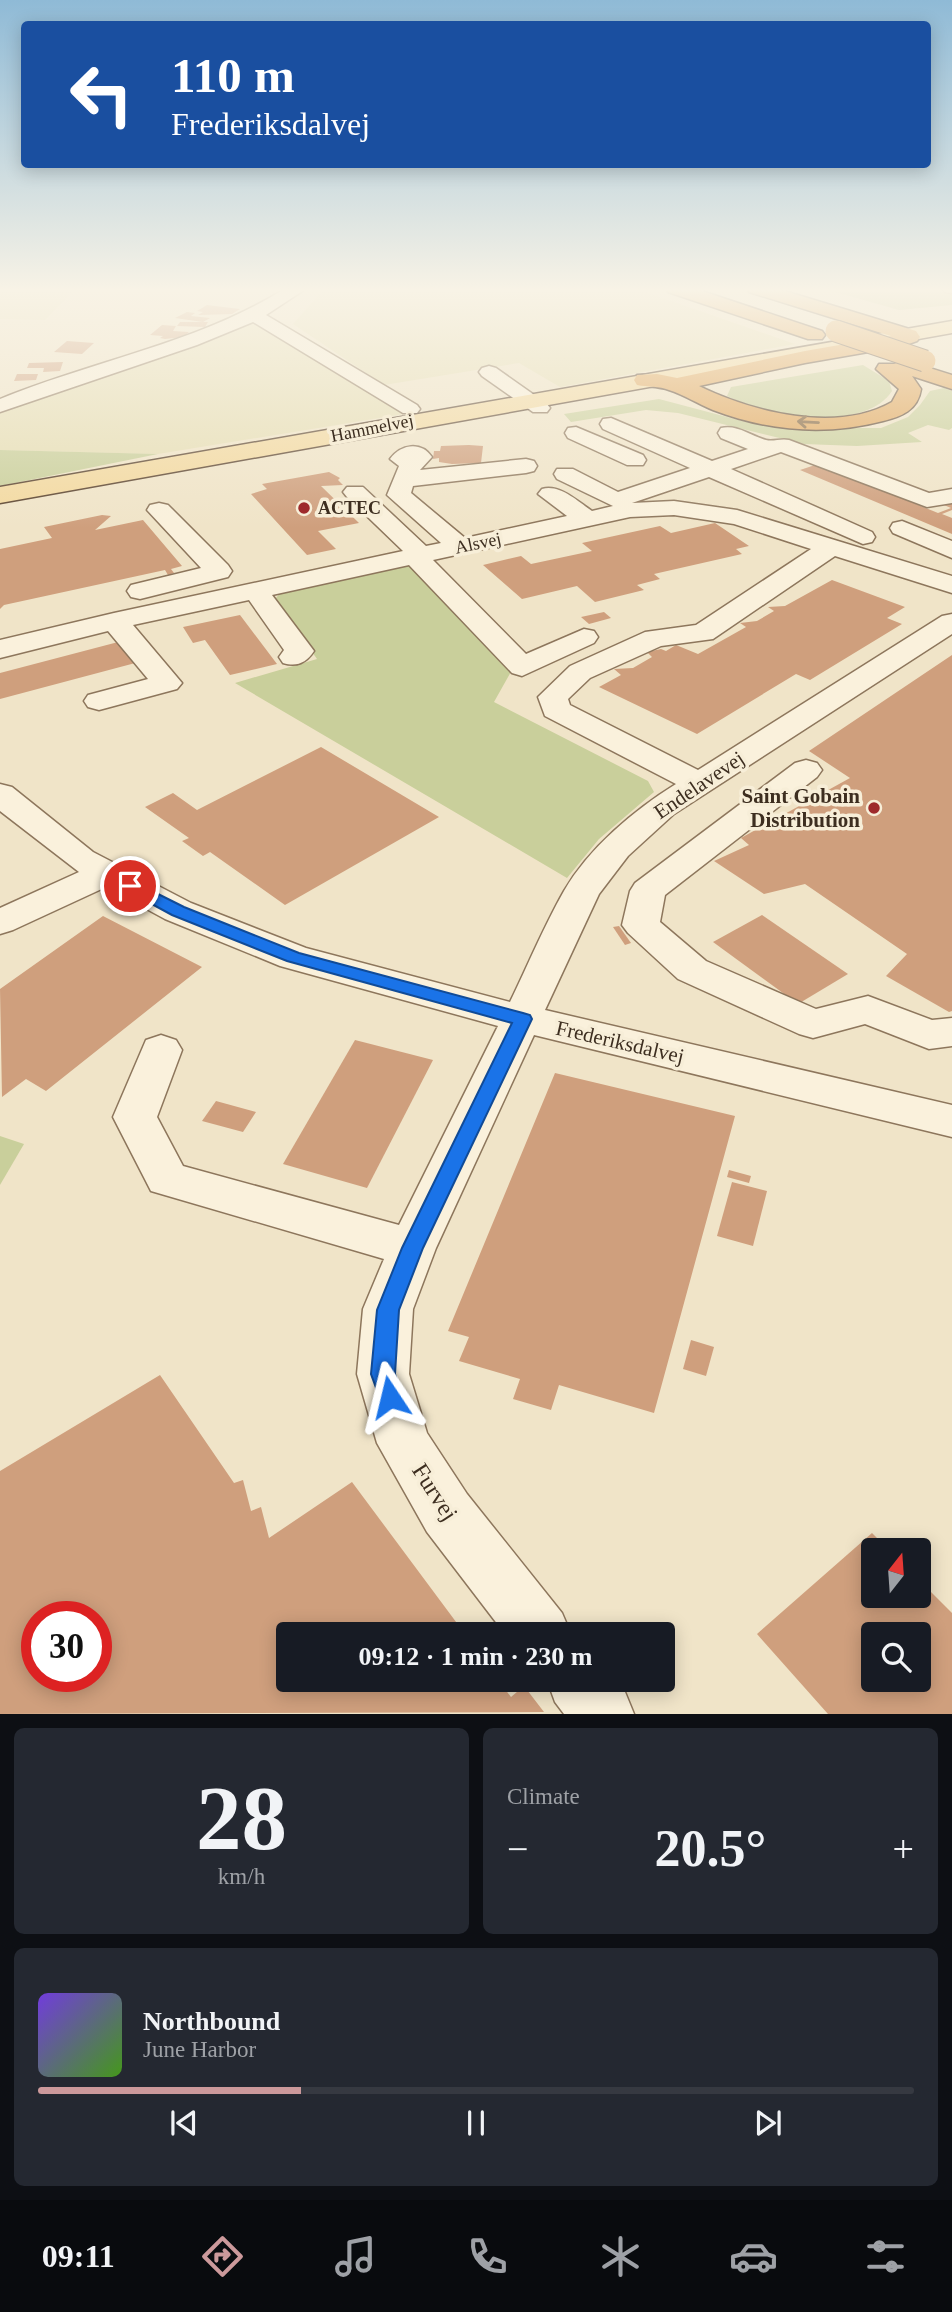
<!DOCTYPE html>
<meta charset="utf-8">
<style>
:root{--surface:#171b24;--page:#242831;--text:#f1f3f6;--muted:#9ea1a6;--line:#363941;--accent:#cc999b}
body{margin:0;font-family:"Times New Roman",serif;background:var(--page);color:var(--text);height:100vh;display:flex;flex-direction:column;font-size:26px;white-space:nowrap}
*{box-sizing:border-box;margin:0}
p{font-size:23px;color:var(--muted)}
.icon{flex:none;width:38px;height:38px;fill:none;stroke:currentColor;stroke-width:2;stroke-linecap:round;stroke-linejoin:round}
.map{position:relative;height:1714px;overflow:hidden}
.panel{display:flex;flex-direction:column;gap:14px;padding:14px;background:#0d0f14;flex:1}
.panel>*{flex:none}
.guide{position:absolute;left:21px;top:21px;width:910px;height:147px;border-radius:7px;box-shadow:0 4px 18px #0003;background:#1a4fa0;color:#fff;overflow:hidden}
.needle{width:46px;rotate:17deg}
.buttons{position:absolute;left:861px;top:1538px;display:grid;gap:14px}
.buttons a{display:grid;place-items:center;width:70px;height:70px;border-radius:7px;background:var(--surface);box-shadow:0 4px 18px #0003;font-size:35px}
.speed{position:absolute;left:21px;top:1601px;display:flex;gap:14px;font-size:35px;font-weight:700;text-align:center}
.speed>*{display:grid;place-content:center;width:91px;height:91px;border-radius:50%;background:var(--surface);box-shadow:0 4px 18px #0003;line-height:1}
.speed .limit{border:10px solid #d22;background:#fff;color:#111}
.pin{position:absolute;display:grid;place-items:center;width:60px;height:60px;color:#fff;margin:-30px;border:4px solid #fff;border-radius:50%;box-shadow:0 2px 7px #0007}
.me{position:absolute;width:77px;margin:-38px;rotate:350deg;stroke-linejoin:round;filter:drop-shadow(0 0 5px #0008)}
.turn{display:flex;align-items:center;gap:24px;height:147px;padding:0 35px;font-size:32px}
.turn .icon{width:91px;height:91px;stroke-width:2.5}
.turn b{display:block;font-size:49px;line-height:60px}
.big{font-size:52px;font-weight:600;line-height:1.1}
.panel .tile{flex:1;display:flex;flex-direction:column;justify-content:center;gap:10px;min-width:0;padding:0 24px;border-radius:10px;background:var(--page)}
.panel .dial{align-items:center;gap:0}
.dial b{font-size:91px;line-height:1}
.song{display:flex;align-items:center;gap:21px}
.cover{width:84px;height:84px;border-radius:10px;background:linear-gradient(135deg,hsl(260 70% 55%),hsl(100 70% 35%))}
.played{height:7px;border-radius:4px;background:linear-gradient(90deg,var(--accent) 30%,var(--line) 30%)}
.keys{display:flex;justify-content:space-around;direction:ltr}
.heat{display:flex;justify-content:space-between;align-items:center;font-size:38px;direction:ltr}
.panel .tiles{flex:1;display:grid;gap:14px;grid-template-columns:1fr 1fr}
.tile:last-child{grid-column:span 2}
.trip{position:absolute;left:276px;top:1622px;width:399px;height:70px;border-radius:7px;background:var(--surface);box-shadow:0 4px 18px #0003;font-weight:600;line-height:70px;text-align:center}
.dock{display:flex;height:112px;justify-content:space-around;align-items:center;background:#090b0e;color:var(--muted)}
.dock .icon{width:49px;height:49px}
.dock .active{color:var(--accent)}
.dock b{font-size:32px;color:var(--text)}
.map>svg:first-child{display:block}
.farmland{fill:#e6deb5}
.green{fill:#c9cf9b}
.building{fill:#cf9f7d;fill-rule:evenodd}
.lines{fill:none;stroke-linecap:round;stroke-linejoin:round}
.minor-casing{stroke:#8d765c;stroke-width:3}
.major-casing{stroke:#5b4430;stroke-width:3}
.highway-casing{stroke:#5b4430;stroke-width:3}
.minor{fill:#faf1dc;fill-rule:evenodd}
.major{fill:#f3d9a0;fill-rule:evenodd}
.highway{fill:#e0a458;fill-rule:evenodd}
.highway-bridge-casing{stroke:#5b4430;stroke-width:23;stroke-linecap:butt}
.highway-bridge{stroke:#e0a458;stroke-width:21}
.oneway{stroke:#7e5d36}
.route{fill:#1a73e8;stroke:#114b97;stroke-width:2}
.poi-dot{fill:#9e2a2b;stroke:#f7eed8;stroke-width:2.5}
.labels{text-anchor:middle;stroke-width:7;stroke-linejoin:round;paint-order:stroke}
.far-street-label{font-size:18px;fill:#3d2e20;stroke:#f7eed8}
.far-poi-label{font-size:18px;font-weight:bold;fill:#3d2e20;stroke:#f7eed8;text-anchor:start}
.street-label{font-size:21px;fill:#3d2e20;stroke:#f7eed8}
.poi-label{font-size:21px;font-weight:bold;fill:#3d2e20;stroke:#f7eed8;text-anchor:end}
.near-street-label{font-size:24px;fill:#3d2e20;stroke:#f7eed8}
</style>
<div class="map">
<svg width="952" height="1714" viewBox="0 0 952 1714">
<rect width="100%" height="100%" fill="#f0e4c8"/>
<g class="farmland">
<polygon points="0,288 76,288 45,320 0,319"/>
<polygon points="325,288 634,288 795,344 560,387 519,363 384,385 293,324"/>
<polygon points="251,321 404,414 158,454 0,450 0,411"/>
</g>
<g class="green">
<polygon points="821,288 931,288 952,294 952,305 899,310"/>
<path d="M863,365L889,381L892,391C864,434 766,415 727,396L731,387Z"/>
<polygon points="944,388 952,391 952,428 949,430 928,425 908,433 922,442 857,446 804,444 678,413 646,410 571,422 564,414 659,399 746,422 800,428 881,428 908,417 920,405 930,391"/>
<polygon points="0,450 158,454 0,486"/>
<polygon points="416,563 512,670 494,702 648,781 654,792 599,839 567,878 235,683 317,659 275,599 282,591"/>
<polygon points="0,1136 24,1144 0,1185"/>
</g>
<g class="building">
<polygon points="207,305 240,309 232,314 198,315 203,312 197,311"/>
<polygon points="187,312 195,313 191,316 210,318 203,322 175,318"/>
<polygon points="180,322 208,322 205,327 177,326"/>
<polygon points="162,325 176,326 173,331 189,332 183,337 165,339 160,338 163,336 150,335"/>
<polygon points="67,341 94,343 82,354 54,352"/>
<polygon points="63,362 60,371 43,372 44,368 27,368 29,363"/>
<polygon points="17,374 38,374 36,380 14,381"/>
<polygon points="469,445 483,446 481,463 452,464 439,462 439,458 433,459 434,451 440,451 441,446"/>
<polygon points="818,464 938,513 951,508 944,505 952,501 952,510 942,514 952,518 952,534 800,470"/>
<polygon points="329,472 340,478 338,480 343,485 321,486 359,523 318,531 336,549 307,555 251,494 267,489 262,484"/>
<polygon points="102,515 111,516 95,530 143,520 182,566 171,569 174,573 168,575 165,570 4,605 0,609 0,549 52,538 44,527"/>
<polygon points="715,523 749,546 736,549 742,554 654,574 660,579 637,585 644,590 595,602 577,586 522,599 483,565 521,556 531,564 592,551 582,543 660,526 671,533"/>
<polygon points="832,580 905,607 887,618 902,624 810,680 796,674 697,734 599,687 621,675 614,669 633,668 652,657 647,652 661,649 666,651 676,645 698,654 746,627 740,623 757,621 774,611 768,607 785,606"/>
<polygon points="604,612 611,618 589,624 581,617"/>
<polygon points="240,615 277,664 230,675 205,640 193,643 183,627"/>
<polygon points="122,641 139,662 0,699 0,673"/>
<polygon points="952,655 952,1011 949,1012 886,976 907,954 805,884 764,894 714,861 749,845 741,838 850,778 809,751"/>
<polygon points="321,747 439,817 285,905 210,852 203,856 182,841 189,838 145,807 173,793 197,810"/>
<polygon points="762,915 848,974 798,1004 713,942"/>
<polygon points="103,916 202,967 46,1091 26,1079 2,1097 0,989"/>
<polygon points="619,926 631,943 625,945 613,927"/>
<polygon points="355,1040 433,1060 367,1188 283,1164"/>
<polygon points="555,1073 735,1116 654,1413 559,1385 551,1410 513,1399 520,1379 459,1361 469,1337 448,1331"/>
<polygon points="216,1101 256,1112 243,1132 202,1121"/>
<polygon points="729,1170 751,1176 749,1183 727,1177"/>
<polygon points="732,1182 767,1191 753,1246 717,1236"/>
<polygon points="691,1340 714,1347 706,1376 683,1369"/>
<path d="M160,1375L234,1483L243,1480L251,1511L261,1507L269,1538L352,1482L465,1634H289V1680H498L511,1697L524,1686L544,1712L0,1714V1471ZM37,1617H96V1676H37Z"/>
<path d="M872,1533L889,1550H873V1596H919V1580L952,1613V1714H828L757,1634ZM873,1634H919V1680H873Z"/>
</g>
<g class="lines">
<g class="minor-casing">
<g id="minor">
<path d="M286,288H307L266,315L417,405L420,409L417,413H403L253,322L197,345L0,412V399C95,360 199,343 286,288Z"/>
<polygon points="942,288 952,288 952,293 945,292"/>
<polygon points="489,366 496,368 547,404 550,408 547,412 533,412 482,376 479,372 482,368"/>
<path d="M611,418L712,461L748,449L721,438L718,433L721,428C737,424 751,436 766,440C773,442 781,438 789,440L929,493L952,489V503L927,507L781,452L731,469L872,532L875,537L872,542L863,544L709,477L632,503L674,501L737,510L952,576V593L835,556L713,639L661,646L590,678L568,699L570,705L698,770L942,616L952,614V634L674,814L628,856L599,894L545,1010L952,1105V1137L534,1035L436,1248L413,1309L409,1374L427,1433L467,1494L562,1613L571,1634H505L427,1532L377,1443L357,1374L363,1309L384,1259L151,1191L113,1117L146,1040L161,1035L176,1040L182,1050L157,1117L183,1166L399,1225L498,1026L280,966L165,919L106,887L13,930L0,934V908L79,872L0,811V784L12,787L93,852L191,903L306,948L510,1002C528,965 544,926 564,891C589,848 634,810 676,784L545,716L538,697L570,666L645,632L696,625L811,549L734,524L674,515L630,517L433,560L526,654L584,629L594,631L598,637L594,643L522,676L512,673L409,565L272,595L314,651C306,663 297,667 283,663L279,657L284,650L249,600L133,625L182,683L177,689L99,710L88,707L84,701L88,695L148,679L108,631L0,658V640L114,613L403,551L347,497L343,492L347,487H363L426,546L441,543L387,495L399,466L390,459C401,444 421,441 432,457L420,470L526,459L534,461L537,466L534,471L526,473L413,486L411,493L465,538L567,516L538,494L542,489C560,484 577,501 592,511L613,506L557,479L554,474L557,469H573L618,492L690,468L603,429L600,424L603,419Z"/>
<polygon points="576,427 643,455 646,460 643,465 627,465 568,438 565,433 568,428"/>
<polygon points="159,503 168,505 228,565 232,571 228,577 140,599 131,597 127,591 131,585 201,568 147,510 150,505"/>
<polygon points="902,521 952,541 952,558 893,533 890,528 893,523"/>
<polygon points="806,760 817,763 822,770 817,777 665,895 660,922 706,961 816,1009 868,996 932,1020 952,1018 952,1046 929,1049 865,1024 813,1038 799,1034 678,979 628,933 622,925 630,891 635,883 795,763"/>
<polygon points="547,1680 615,1680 625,1692 634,1714 564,1714 555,1702"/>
</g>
</g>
<g class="major-casing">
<polygon id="major" points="952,321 952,333 0,503 0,487"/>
</g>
<g class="highway-casing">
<g id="highway">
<polygon points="666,288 693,288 822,331 825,335 822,339 808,339 668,292"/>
<path d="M747,288H775L916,331L920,337L917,341L903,346L805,363L699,386C753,412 836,434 892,402L899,389L876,369L879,364H894L904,360L952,375V389L912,376L921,389C918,410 901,417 883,421C826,436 768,431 713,410C698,404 685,395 669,390C659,386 648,387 637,385L634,380L637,375L657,374L677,378L805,351L891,336L749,292Z"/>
</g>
</g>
<use href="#minor" class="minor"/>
<use href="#major" class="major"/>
<use href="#highway" class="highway"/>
<g class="highway-bridge-casing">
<polyline id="highway-bridge" points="836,331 925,361"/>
</g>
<use href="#highway-bridge" class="highway-bridge"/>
</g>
<defs><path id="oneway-shaft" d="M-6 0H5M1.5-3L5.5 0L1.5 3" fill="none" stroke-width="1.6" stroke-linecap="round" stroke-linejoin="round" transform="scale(1.75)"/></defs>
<use class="oneway" href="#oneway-shaft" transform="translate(808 422) rotate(-177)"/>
<linearGradient id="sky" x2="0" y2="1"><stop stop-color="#8fbad6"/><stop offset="0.55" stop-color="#f8f3e6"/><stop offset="1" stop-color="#f8f3e6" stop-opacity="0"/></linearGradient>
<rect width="952" height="528" fill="url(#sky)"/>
<polygon class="route" points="130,880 184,907 299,953 523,1013 530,1015 532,1019 423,1248 399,1310 395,1374 402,1397 398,1404 390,1407 382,1404 371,1374 377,1310 402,1248 512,1023 287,961 172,915 124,889 122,886"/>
<g class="poi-dot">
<circle cx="304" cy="508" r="7"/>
<circle cx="874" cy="808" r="7"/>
</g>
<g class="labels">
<g class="far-street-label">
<text transform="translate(372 428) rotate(-11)" y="6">Hammelvej</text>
<text transform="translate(478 543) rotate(-12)" y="6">Alsvej</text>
</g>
<g class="far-poi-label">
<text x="318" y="514">ACTEC</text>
</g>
<g class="street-label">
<text transform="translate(699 785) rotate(-34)" y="7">Endelavevej</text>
<text transform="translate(620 1042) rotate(13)" y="7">Frederiksdalvej</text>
</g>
<g class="poi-label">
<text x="860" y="803">Saint Gobain<tspan x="860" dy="24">Distribution</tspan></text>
</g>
<g class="near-street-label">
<text transform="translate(435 1492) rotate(57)" y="8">Furvej</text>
</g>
</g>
</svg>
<div class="buttons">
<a><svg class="needle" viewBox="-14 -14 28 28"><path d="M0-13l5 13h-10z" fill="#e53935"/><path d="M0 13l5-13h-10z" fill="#9ea1a6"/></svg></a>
<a><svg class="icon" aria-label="search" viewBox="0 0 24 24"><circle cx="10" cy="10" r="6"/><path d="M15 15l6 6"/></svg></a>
</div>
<div class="speed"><div class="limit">30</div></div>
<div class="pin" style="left:130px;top:886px;background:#d93025"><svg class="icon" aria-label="arrive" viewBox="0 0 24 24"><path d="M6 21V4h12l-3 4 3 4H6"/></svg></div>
<svg class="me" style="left:390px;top:1397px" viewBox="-20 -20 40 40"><path d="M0-17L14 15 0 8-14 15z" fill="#1a73e8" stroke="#fff" stroke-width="4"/></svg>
<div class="trip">09:12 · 1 min · 230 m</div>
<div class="guide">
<div class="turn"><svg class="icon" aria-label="left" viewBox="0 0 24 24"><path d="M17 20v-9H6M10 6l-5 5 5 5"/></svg><div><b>110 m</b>Frederiksdalvej</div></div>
</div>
</div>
<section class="panel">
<div class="tiles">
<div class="tile dial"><b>28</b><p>km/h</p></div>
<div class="tile"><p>Climate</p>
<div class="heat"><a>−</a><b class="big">20.5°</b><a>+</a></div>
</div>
<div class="tile">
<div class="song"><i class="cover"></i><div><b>Northbound</b><p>June Harbor</p></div></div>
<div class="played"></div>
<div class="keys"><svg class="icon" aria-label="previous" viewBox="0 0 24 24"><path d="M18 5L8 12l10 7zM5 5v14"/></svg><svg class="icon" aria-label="pause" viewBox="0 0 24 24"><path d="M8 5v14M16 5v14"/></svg><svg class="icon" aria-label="next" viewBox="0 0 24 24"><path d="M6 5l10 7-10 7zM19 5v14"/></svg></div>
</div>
</div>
</section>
<nav class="dock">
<b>09:11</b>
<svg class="icon active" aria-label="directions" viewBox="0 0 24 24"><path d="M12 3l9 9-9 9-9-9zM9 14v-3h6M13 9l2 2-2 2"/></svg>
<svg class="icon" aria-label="music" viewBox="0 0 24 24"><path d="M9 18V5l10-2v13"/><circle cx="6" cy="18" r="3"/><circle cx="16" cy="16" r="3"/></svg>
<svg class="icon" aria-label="phone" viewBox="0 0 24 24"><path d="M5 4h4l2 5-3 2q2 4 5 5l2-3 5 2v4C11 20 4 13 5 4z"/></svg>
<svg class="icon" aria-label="climate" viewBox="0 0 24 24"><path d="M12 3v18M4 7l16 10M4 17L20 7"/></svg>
<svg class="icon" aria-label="car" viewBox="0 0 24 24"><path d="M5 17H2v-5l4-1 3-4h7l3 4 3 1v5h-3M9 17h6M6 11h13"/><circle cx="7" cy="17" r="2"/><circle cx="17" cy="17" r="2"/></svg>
<svg class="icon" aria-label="filters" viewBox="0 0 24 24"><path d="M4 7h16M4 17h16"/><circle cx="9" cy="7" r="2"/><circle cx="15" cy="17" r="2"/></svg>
</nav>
